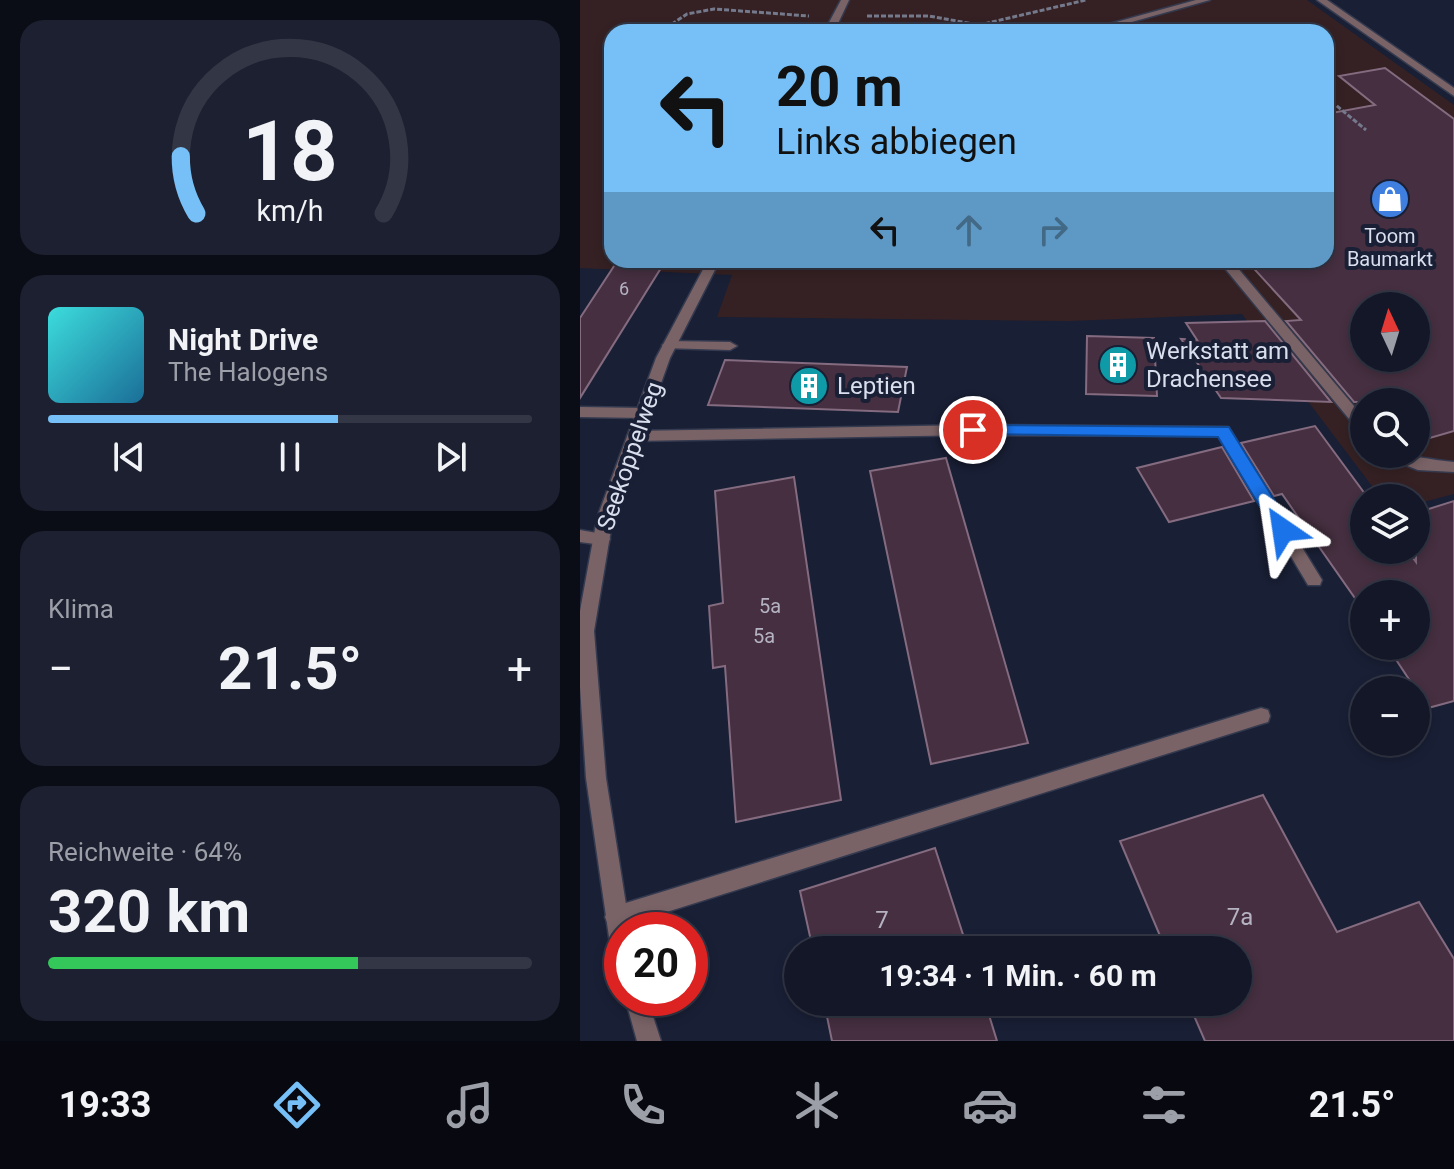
<!DOCTYPE html>
<html lang="de">
<meta charset="utf-8">
<style>
:root{--surface:#131728;--page:#1c2030;--text:#f1f3f6;--muted:#9d9fa8;--line:#323645;--accent:#76c0f7}
body{margin:0;font-family:Roboto,sans-serif;background:var(--page);color:var(--text);height:100vh;display:flex;flex-direction:column;font-size:30px;white-space:nowrap}
*{box-sizing:border-box;margin:0}
p{font-size:26px;color:var(--muted)}
.icon{flex:none;width:44px;height:44px;fill:none;stroke:currentColor;stroke-width:2;stroke-linecap:round;stroke-linejoin:round}
.map{position:relative;flex:1;overflow:hidden}
.panel{display:flex;flex-direction:column;gap:20px;padding:20px;background:#0a0d16;width:580px}
.panel>*{flex:none}
.banner{position:absolute;left:24px;top:24px;width:730px;height:244px;border-radius:24px;box-shadow:0 4px 12px #0003,0 0 0 2px var(--line);background:#76c0f7;color:#111;overflow:hidden}
.needle{width:52px;rotate:356deg}
.controls{position:absolute;left:770px;top:292px;display:grid;gap:16px}
.controls a{display:grid;place-items:center;width:80px;height:80px;border-radius:50%;background:var(--surface);box-shadow:0 4px 12px #0003,0 0 0 2px var(--line);font-size:40px}
.speed{position:absolute;left:24px;top:912px;display:flex;gap:16px;font-size:40px;font-weight:700;text-align:center}
.speed>*{display:grid;place-content:center;width:104px;height:104px;border-radius:50%;background:var(--surface);box-shadow:0 4px 12px #0003,0 0 0 2px var(--line);line-height:1}
.speed .limit{border:12px solid #d22;background:#fff;color:#111}
.pin{position:absolute;display:grid;place-items:center;width:68px;height:68px;color:#fff;margin:-34px;border:4px solid #fff;border-radius:50%;box-shadow:0 2px 8px #0007}
.me{position:absolute;width:88px;margin:-44px;rotate:328deg;stroke-linejoin:round;filter:drop-shadow(0 0 6px #0008)}
.turn{display:flex;align-items:center;gap:28px;height:168px;padding:0 40px;font-size:36px}
.turn .icon{width:104px;height:104px;stroke-width:2.5}
.turn b{display:block;font-size:56px;line-height:68px}
.lanes{display:flex;align-items:center;height:76px;padding:0 40px;background:#0003;justify-content:center;gap:40px;direction:ltr}
.lanes .off{opacity:.35}
.big{font-size:60px;font-weight:700;line-height:1.1}
.panel .tile{flex:1;display:flex;flex-direction:column;justify-content:center;gap:12px;min-width:0;padding:0 28px;border-radius:24px;background:var(--page)}
.panel .dial{align-items:center;gap:0}
.dial svg{height:208px;overflow:visible;fill:none;stroke:var(--line);stroke-width:7;stroke-linecap:round;text-anchor:middle}
.dial text{fill:var(--text);stroke:none}
.song{display:flex;align-items:center;gap:24px}
.cover{width:96px;height:96px;border-radius:12px;background:linear-gradient(135deg,hsl(180 70% 55%),hsl(200 70% 35%))}
.played{height:8px;border-radius:4px;background:linear-gradient(90deg,var(--accent) 60%,var(--line) 60%)}
.keys{display:flex;justify-content:space-around;direction:ltr}
.heat{display:flex;justify-content:space-between;align-items:center;font-size:44px;direction:ltr}
.charge{height:12px;border-radius:6px;background:linear-gradient(90deg,#34c759 64%,var(--line) 0)}
.trip{position:absolute;left:204px;top:936px;width:468px;height:80px;border-radius:40px;background:var(--surface);box-shadow:0 4px 12px #0003,0 0 0 2px var(--line);font-weight:700;line-height:80px;text-align:center}
.menu{display:flex;height:128px;justify-content:space-around;align-items:center;background:#080910;color:var(--muted)}
.menu .icon{width:56px;height:56px}
.menu .active{color:var(--accent)}
.menu b{font-size:36px;color:var(--text)}
main{display:flex;flex:1;min-height:0}
.map>svg:first-child{display:block}
.commercial{fill:#352123;fill-rule:evenodd}
.building{fill:#452f40;stroke:#846b7f;stroke-width:2;fill-rule:evenodd}
.lines{fill:none;stroke-linecap:round;stroke-linejoin:round}
.lane-casing{stroke:#343a4f;stroke-width:3}
.street-casing{stroke:#343a4f;stroke-width:3}
.path{stroke:#74798c;stroke-width:3;stroke-dasharray:5 2;stroke-linecap:butt}
.lane{fill:#7a6366;fill-rule:evenodd}
.street{fill:#7a6366;fill-rule:evenodd}
.route{fill:#1a73e8;stroke:#114b97;stroke-width:2}
.labels{text-anchor:middle;stroke-width:8;stroke-linejoin:round;paint-order:stroke}
.far-number-label{font-size:18px;fill:#b5b3c2}
.far-poi-label{font-size:20px;fill:#dadfee;stroke:#191f35}
.number-label{font-size:20px;fill:#b5b3c2}
.poi-label{font-size:24px;fill:#dadfee;stroke:#191f35;text-anchor:start}
.street-label{font-size:24px;fill:#dadfee;stroke:#191f35}
.near-number-label{font-size:24px;fill:#b5b3c2}
</style>
<main>
<section class="panel">
<div class="tile dial"><svg viewBox="0 0 100 80">
<path d="M14 69A42 42 0 1 1 86 69"/>
<path d="M14 69A42 42 0 0 1 8 47" stroke="#76c0f7"/>
<text x="50" y="56" font-size="32" font-weight="700">18</text>
<text x="50" y="72" font-size="11">km/h</text>
</svg></div>
<div class="tile">
<div class="song"><i class="cover"></i><div><b>Night Drive</b><p>The Halogens</p></div></div>
<div class="played"></div>
<div class="keys"><svg class="icon" aria-label="previous" viewBox="0 0 24 24"><path d="M18 5L8 12l10 7zM5 5v14"/></svg><svg class="icon" aria-label="pause" viewBox="0 0 24 24"><path d="M8 5v14M16 5v14"/></svg><svg class="icon" aria-label="next" viewBox="0 0 24 24"><path d="M6 5l10 7-10 7zM19 5v14"/></svg></div>
</div>
<div class="tile"><p>Klima</p>
<div class="heat"><a>−</a><b class="big">21.5°</b><a>+</a></div>
</div>
<div class="tile"><p>Reichweite · 64%</p><b class="big">320 km</b><div class="charge"></div></div>
</section>
<div class="map">
<svg width="874" height="1041" viewBox="0 0 874 1041">
<rect width="100%" height="100%" fill="#191f35"/>
<path class="commercial" d="M0,0H727L874,105V494L836,504V498H801L662,314L490,321L137,317L152,275L0,268ZM32,32H746V260H32ZM784,306H836V358H784ZM784,402H836V454H784Z"/>
<g class="building">
<path d="M805,68L874,119V431L836,442V402H774L706,321L721,320L666,260H746V114L795,105L759,76ZM784,306H836V358H784Z"/>
<polygon points="38,260 86,260 0,398 0,318"/>
<polygon points="685,321 751,402 641,398 601,339 617,340 606,323"/>
<polygon points="507,336 574,338 577,396 506,394"/>
<polygon points="145,360 327,367 318,412 128,405"/>
<polygon points="735,426 788,498 784,498 784,550 827,550 836,562 836,513 874,501 874,701 848,708 807,646 836,646 836,594 784,594 784,611 702,494 694,496 661,443"/>
<polygon points="642,447 674,501 589,522 557,468"/>
<polygon points="366,458 448,743 351,764 290,471"/>
<polygon points="214,477 261,800 156,822 145,666 133,668 129,606 143,603 135,491"/>
<polygon points="683,795 757,932 839,902 874,959 874,1041 625,1041 608,1002 658,1002 658,950 586,950 540,841"/>
<polygon points="355,848 388,950 233,950 220,891"/>
<polygon points="244,1002 405,1002 417,1041 252,1041"/>
</g>
<g class="lines">
<g class="lane-casing">
<g id="lane">
<polygon points="616,0 630,0 516,32 500,32"/>
<polygon points="737,0 747,0 874,88 874,96"/>
<polygon points="638,260 651,260 784,418 784,433 779,431"/>
<polygon points="89,341 150,342 157,346 150,350 84,348 82,345"/>
<polygon points="0,407 63,408 70,413 63,418 0,417"/>
<polygon points="393,425 648,427 742,580 740,585 728,585 639,436 393,435 54,441 47,436 54,431"/>
<path d="M804,454C828,454 850,460 874,462V472L838,470L807,458Z"/>
<polygon points="0,530 28,535 30,539 28,543 22,545 0,542"/>
<polygon points="681,708 688,710 690,716 688,722 681,724 36,928 28,924 25,917 28,910 36,906"/>
</g>
</g>
<g class="street-casing">
<g id="street">
<polygon points="261,0 269,0 254,32 244,32"/>
<polygon points="128,260 140,260 90,358 33,518 14,631 26,778 50,930 42,930 42,962 34,959 31,951 6,778 0,687 0,611 17,518 76,358"/>
<polygon points="45,998 67,998 81,1041 57,1041"/>
</g>
</g>
<g class="path">
<polyline points="287,16 349,16 399,25 506,0"/>
<polyline points="80,32 107,14 134,9 229,16"/>
<polyline points="26,73 32,68"/>
<polyline points="746,97 786,130"/>
</g>
<use href="#lane" class="lane"/>
<use href="#street" class="street"/>
</g>
<polygon class="route" points="393,425 649,427 713,530 703,537 697,535 638,437 387,434 385,430"/>
<defs>
<g id="shop-disc" transform="scale(2)"><circle r="9.5" fill="#3f7fe0" stroke="#191f35"/><path d="M-5-2.5h2.3a2.7 3.5 0 0 1 5.4 0H5L5.5 6h-11ZM-1.5-2.5h3a1.5 2.3 0 0 0-3 0Z" fill="#fff"/></g>
<g id="building-disc" transform="scale(2)"><circle r="9.5" fill="#0f9aa8" stroke="#191f35"/><path d="M-4-6H4V6H1V3H-1V6H-4ZM-2.5-4.3h1.7v1.8h-1.7ZM.8-4.3h1.7v1.8H.8ZM-2.5-1h1.7V.8h-1.7ZM.8-1h1.7V.8H.8Z" fill="#fff"/></g>
</defs>
<g fill-rule="evenodd">
<use href="#shop-disc" x="810" y="199"/>
<use href="#building-disc" x="538" y="365"/>
<use href="#building-disc" x="229" y="386"/>
</g>
<g class="labels">
<g class="far-number-label">
<text x="44" y="295">6</text>
</g>
<g class="far-poi-label">
<text x="810" y="243">Toom<tspan x="810" dy="23">Baumarkt</tspan></text>
</g>
<g class="number-label">
<text x="190" y="613">5a</text>
<text x="184" y="643">5a</text>
</g>
<g class="poi-label">
<text x="566" y="359">Werkstatt am<tspan x="566" dy="28">Drachensee</tspan></text>
<text x="257" y="394">Leptien</text>
</g>
<g class="street-label">
<text transform="translate(50 456) rotate(-71)" y="8">Seekoppelweg</text>
</g>
<g class="near-number-label">
<text x="660" y="925">7a</text>
<text x="302" y="928">7</text>
</g>
</g>
</svg>
<div class="controls">
<a><svg class="needle" viewBox="-14 -14 28 28"><path d="M0-13l5 13h-10z" fill="#e53935"/><path d="M0 13l5-13h-10z" fill="#9d9fa8"/></svg></a>
<a><svg class="icon" aria-label="search" viewBox="0 0 24 24"><circle cx="10" cy="10" r="6"/><path d="M15 15l6 6"/></svg></a>
<a><svg class="icon" aria-label="layers" viewBox="0 0 24 24"><path d="M12 4l9 5-9 5-9-5zM3 14l9 5 9-5"/></svg></a>
<a>+</a>
<a>−</a>
</div>
<div class="speed"><div class="limit">20</div></div>
<div class="pin" style="left:393px;top:430px;background:#d93025"><svg class="icon" aria-label="arrive" viewBox="0 0 24 24"><path d="M6 21V4h12l-3 4 3 4H6"/></svg></div>
<svg class="me" style="left:703px;top:530px" viewBox="-20 -20 40 40"><path d="M0-17L14 15 0 8-14 15z" fill="#1a73e8" stroke="#fff" stroke-width="4"/></svg>
<div class="trip">19:34 · 1 Min. · 60 m</div>
<div class="banner">
<div class="turn"><svg class="icon" aria-label="left" viewBox="0 0 24 24"><path d="M17 20v-9H6M10 6l-5 5 5 5"/></svg><div><b>20 m</b>Links abbiegen</div></div>
<div class="lanes"><svg class="icon" aria-label="left" viewBox="0 0 24 24"><path d="M17 20v-9H6M10 6l-5 5 5 5"/></svg><svg class="icon off" aria-label="ahead" viewBox="0 0 24 24"><path d="M12 20V5M6 11l6-6 6 6"/></svg><svg class="icon off" aria-label="right" viewBox="0 0 24 24"><path d="M7 20v-9h11M14 6l5 5-5 5"/></svg></div>
</div>
</div>
</main>
<nav class="menu">
<b>19:33</b>
<svg class="icon active" aria-label="directions" viewBox="0 0 24 24"><path d="M12 3l9 9-9 9-9-9zM9 14v-3h6M13 9l2 2-2 2"/></svg>
<svg class="icon" aria-label="music" viewBox="0 0 24 24"><path d="M9 18V5l10-2v13"/><circle cx="6" cy="18" r="3"/><circle cx="16" cy="16" r="3"/></svg>
<svg class="icon" aria-label="phone" viewBox="0 0 24 24"><path d="M5 4h4l2 5-3 2q2 4 5 5l2-3 5 2v4C11 20 4 13 5 4z"/></svg>
<svg class="icon" aria-label="climate" viewBox="0 0 24 24"><path d="M12 3v18M4 7l16 10M4 17L20 7"/></svg>
<svg class="icon" aria-label="car" viewBox="0 0 24 24"><path d="M5 17H2v-5l4-1 3-4h7l3 4 3 1v5h-3M9 17h6M6 11h13"/><circle cx="7" cy="17" r="2"/><circle cx="17" cy="17" r="2"/></svg>
<svg class="icon" aria-label="filters" viewBox="0 0 24 24"><path d="M4 7h16M4 17h16"/><circle cx="9" cy="7" r="2"/><circle cx="15" cy="17" r="2"/></svg>
<b>21.5°</b>
</nav>
